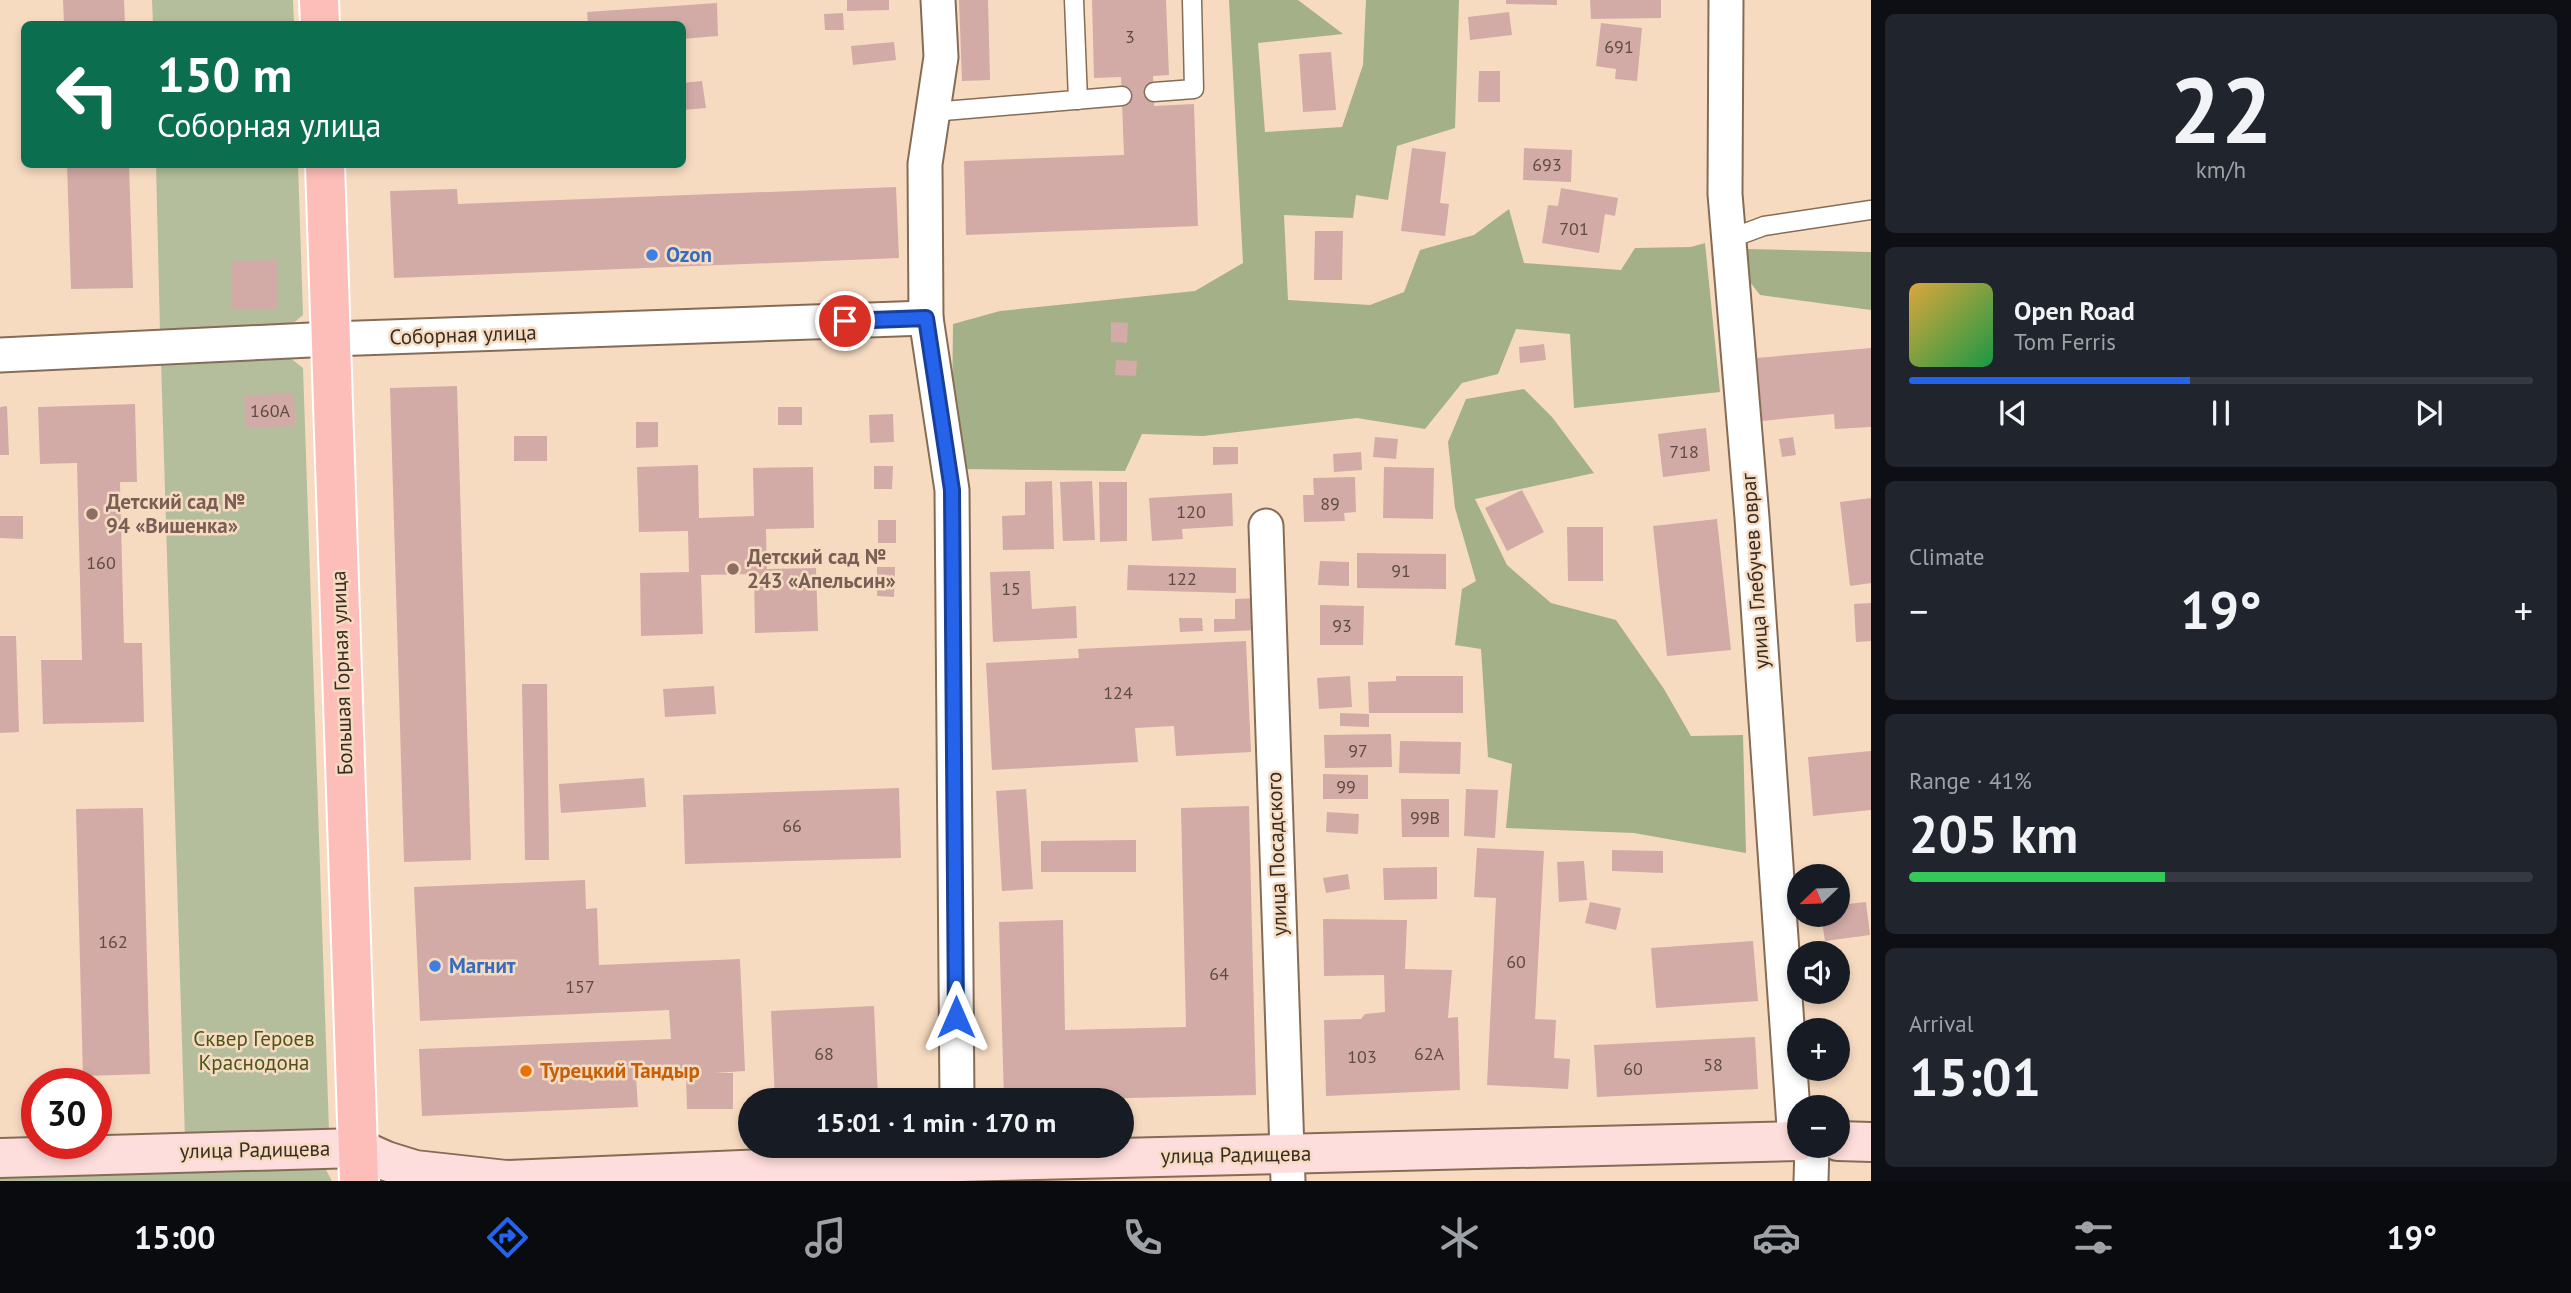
<!DOCTYPE html>
<meta charset="utf-8">
<style>
:root{--surface:#171b24;--page:#20242c;--text:#f1f3f6;--muted:#9ea1a6;--line:#363941;--accent:#2563eb}
body{margin:0;font-family:"PT Sans",sans-serif;background:var(--page);color:var(--text);height:100vh;display:flex;flex-direction:column;font-size:26px;white-space:nowrap}
*{box-sizing:border-box;margin:0}
p{font-size:23px;color:var(--muted)}
.icon{flex:none;width:38px;height:38px;fill:none;stroke:currentColor;stroke-width:2;stroke-linecap:round;stroke-linejoin:round}
.map{position:relative;flex:1;overflow:hidden}
.drawer{display:flex;flex-direction:column;gap:14px;padding:14px;background:#0d0f14;width:700px}
.drawer>*{flex:none}
.hud{position:absolute;left:21px;top:21px;width:665px;height:147px;border-radius:10px;box-shadow:0 4px 10px #0003;background:#0b6e4f;color:#fff;overflow:hidden}
.needle{width:46px;rotate:247deg}
.fabs{position:absolute;left:1787px;top:864px;display:grid;gap:14px}
.fabs a{display:grid;place-items:center;width:63px;height:63px;border-radius:50%;background:var(--surface);box-shadow:0 4px 10px #0003;font-size:35px}
.speed{position:absolute;left:21px;top:1068px;display:flex;gap:14px;font-size:35px;font-weight:700;text-align:center}
.speed>*{display:grid;place-content:center;width:91px;height:91px;border-radius:50%;background:var(--surface);box-shadow:0 4px 10px #0003;line-height:1}
.speed .limit{border:10px solid #d22;background:#fff;color:#111}
.pin{position:absolute;display:grid;place-items:center;width:60px;height:60px;color:#fff;margin:-30px;border:4px solid #fff;border-radius:50%;box-shadow:0 2px 7px #0007}
.me{position:absolute;width:77px;margin:-38px;rotate:0deg;stroke-linejoin:round;filter:drop-shadow(0 0 5px #0008)}
.turn{display:flex;align-items:center;gap:24px;height:147px;padding:0 21px;font-size:32px}
.turn .icon{width:91px;height:91px;stroke-width:2.5}
.turn b{display:block;font-size:49px;line-height:60px}
.big{font-size:52px;font-weight:600;line-height:1.1}
.drawer .card{flex:1;display:flex;flex-direction:column;justify-content:center;gap:10px;min-width:0;padding:0 24px;border-radius:10px;background:var(--page)}
.drawer .dial{align-items:center;gap:0}
.dial b{font-size:91px;line-height:1}
.song{display:flex;align-items:center;gap:21px}
.cover{width:84px;height:84px;border-radius:10px;background:linear-gradient(135deg,hsl(40 70% 55%),hsl(140 70% 35%))}
.played{height:7px;border-radius:4px;background:linear-gradient(90deg,var(--accent) 45%,var(--line) 45%)}
.keys{display:flex;justify-content:space-around;direction:ltr}
.heat{display:flex;justify-content:space-between;align-items:center;font-size:38px;direction:ltr}
.charge{height:10px;border-radius:5px;background:linear-gradient(90deg,#34c759 41%,var(--line) 0)}
.trip{position:absolute;left:738px;top:1088px;width:396px;height:70px;border-radius:35px;background:var(--surface);box-shadow:0 4px 10px #0003;font-weight:600;line-height:70px;text-align:center}
.menu{display:flex;height:112px;justify-content:space-around;align-items:center;background:#090b0e;color:var(--muted)}
.menu .icon{width:49px;height:49px}
.menu .current{color:var(--accent)}
.menu b{font-size:32px;color:var(--text)}
main{display:flex;flex:1;min-height:0}
.map>svg:first-child{display:block}
.green{fill:#b4be9c}
.forest{fill:#a4b088}
.building{fill:#d2aba6}
.lines{fill:none;stroke-linecap:round;stroke-linejoin:round}
.lane-casing{stroke:#866c56;stroke-width:21}
.street-casing{stroke:#866c56;stroke-width:37}
.secondary-casing{stroke:#866c56;stroke-width:42}
.primary-casing{stroke:#fff;stroke-width:42}
.lane{stroke:#fff;stroke-width:18}
.street{stroke:#fff;stroke-width:33}
.secondary{stroke:#fededc;stroke-width:38}
.primary{stroke:#fdbdb8;stroke-width:38}
.route-casing{stroke:#184099;stroke-width:18}
.route{stroke:#2563eb;stroke-width:12}
.shop-dot{fill:#3f7fe0;stroke:#f7dbc1;stroke-width:2.5}
.education-dot{fill:#8d6e63;stroke:#f7dbc1;stroke-width:2.5}
.food-dot{fill:#e8710a;stroke:#f7dbc1;stroke-width:2.5}
.labels{text-anchor:middle;stroke-width:5;stroke-linejoin:round;paint-order:stroke}
.number-label{font-size:18px;fill:#5e4c44}
.shop-label{font-size:21px;font-weight:bold;fill:#366cbe;stroke:#f7dbc1;text-anchor:start}
.street-label{font-size:21px;fill:#382d24;stroke:#f7dbc1}
.education-label{font-size:21px;font-weight:bold;fill:#785e54;stroke:#f7dbc1;text-anchor:start}
.park-label{font-size:21px;fill:#495618;stroke:#f7dbc1}
.food-label{font-size:21px;font-weight:bold;fill:#c56008;stroke:#f7dbc1;text-anchor:start}
</style>
<main>
<div class="map">
<svg width="1871" height="1181" viewBox="0 0 1871 1181">
<rect width="100%" height="100%" fill="#f7dbc1"/>
<g class="green">
<polygon points="152,0 293,0 294,24 153,24"/>
<polygon points="156,165 298,165 303,315 290,326 160,331"/>
<polygon points="289,357 303,368 329,1131 185,1140 161,361"/>
<polygon points="325,1168 332,1181 0,1181 0,1174"/>
</g>
<g class="forest">
<polygon points="1229,0 1298,0 1343,34 1258,43 1265,132 1342,127 1363,65 1366,0 1459,0 1455,128 1397,146 1388,200 1356,195 1353,218 1284,215 1288,300 1370,305 1404,292 1420,250 1474,235 1509,209 1524,263 1621,270 1635,248 1691,247 1705,243 1720,392 1574,408 1570,334 1516,329 1498,374 1462,383 1425,429 1357,418 1203,436 1142,434 1125,471 963,469 952,413 953,324 1000,311 1195,291 1243,263"/>
<polygon points="1748,249 1871,252 1871,310 1760,295 1747,278"/>
<polygon points="1524,389 1552,417 1594,473 1475,499 1507,565 1551,603 1616,620 1664,689 1691,736 1743,735 1746,853 1634,833 1506,828 1512,764 1488,757 1481,649 1455,645 1462,589 1476,581 1455,508 1448,442 1466,399"/>
</g>
<g class="building">
<polygon points="63,0 124,0 125,24 64,24"/>
<polygon points="847,0 889,0 889,10 847,11"/>
<polygon points="959,0 988,0 990,80 962,81"/>
<polygon points="1092,0 1166,0 1169,75 1153,76 1154,106 1194,104 1198,226 966,235 964,161 1124,155 1121,77 1094,78"/>
<polygon points="1506,0 1557,0 1557,5 1506,4"/>
<polygon points="1590,0 1661,0 1661,18 1591,19"/>
<polygon points="717,3 718,36 682,39 682,24 588,24 587,12"/>
<polygon points="1509,12 1512,35 1470,40 1468,17"/>
<polygon points="843,13 844,30 825,30 824,14"/>
<polygon points="1601,23 1642,28 1637,81 1615,79 1616,69 1596,66"/>
<polygon points="894,42 896,60 853,65 851,46"/>
<polygon points="1331,52 1336,110 1303,112 1299,54"/>
<polygon points="1479,71 1500,71 1500,102 1478,102"/>
<polygon points="702,81 706,108 682,110 682,83"/>
<polygon points="1412,148 1446,152 1440,203 1449,204 1445,236 1401,231"/>
<polygon points="1524,148 1572,150 1571,182 1523,180"/>
<polygon points="67,164 129,164 133,288 71,289"/>
<polygon points="896,187 899,258 394,278 390,191 457,189 458,204"/>
<polygon points="1561,188 1618,198 1615,216 1605,214 1599,253 1542,243 1548,205 1558,206"/>
<polygon points="1315,231 1343,231 1342,280 1314,280"/>
<polygon points="277,260 278,309 231,309 231,261"/>
<polygon points="1111,322 1128,323 1127,343 1111,342"/>
<polygon points="1544,344 1546,360 1520,363 1519,347"/>
<polygon points="1871,348 1871,427 1835,429 1834,414 1761,421 1756,358"/>
<polygon points="1116,360 1137,361 1136,376 1115,375"/>
<polygon points="457,386 471,860 404,862 390,388"/>
<polygon points="294,393 295,426 246,428 244,396"/>
<polygon points="135,404 137,482 120,482 124,643 142,643 144,722 43,724 41,660 82,660 77,463 40,464 38,407"/>
<polygon points="7,406 9,455 0,455 0,407"/>
<rect x="778" y="407" width="24" height="18"/>
<polygon points="893,414 894,442 870,443 869,415"/>
<polygon points="636,422 658,422 658,447 636,448"/>
<polygon points="1706,428 1710,471 1663,477 1658,434"/>
<rect x="514" y="436" width="33" height="25"/>
<polygon points="1375,437 1398,439 1396,459 1373,457"/>
<polygon points="1793,437 1796,455 1782,457 1779,439"/>
<polygon points="1213,447 1238,447 1238,464 1213,465"/>
<polygon points="1361,452 1362,470 1334,472 1333,454"/>
<polygon points="698,465 699,518 754,516 753,468 813,467 814,528 766,529 767,569 816,568 818,631 755,633 754,574 701,575 703,634 641,636 640,573 689,572 688,531 639,532 637,467"/>
<polygon points="874,466 893,466 892,489 874,489"/>
<polygon points="1384,467 1434,468 1433,519 1383,518"/>
<polygon points="1355,477 1356,512 1344,513 1345,521 1304,522 1303,495 1314,495 1313,478"/>
<polygon points="1052,481 1054,549 1003,550 1002,516 1025,515 1025,482"/>
<polygon points="1092,481 1095,540 1063,541 1060,482"/>
<polygon points="1099,482 1127,482 1127,541 1100,542"/>
<polygon points="1522,490 1544,532 1507,551 1485,508"/>
<polygon points="1232,493 1233,526 1182,529 1183,539 1152,541 1149,498"/>
<polygon points="1871,498 1871,583 1850,586 1840,502"/>
<polygon points="0,516 23,516 23,539 0,538"/>
<polygon points="1717,519 1731,650 1667,656 1653,526"/>
<rect x="878" y="520" width="18" height="23"/>
<polygon points="1567,527 1603,527 1603,581 1568,581"/>
<polygon points="1357,553 1446,554 1446,589 1357,588"/>
<polygon points="1320,561 1349,562 1349,586 1318,585"/>
<polygon points="1128,565 1236,568 1236,593 1127,590"/>
<polygon points="877,567 895,567 894,597 877,596"/>
<polygon points="1030,571 1032,609 1076,606 1077,638 993,642 990,572"/>
<polygon points="1258,598 1259,630 1214,632 1214,619 1235,619 1235,599"/>
<polygon points="1871,603 1871,641 1856,642 1854,604"/>
<polygon points="1320,605 1364,606 1363,645 1320,645"/>
<polygon points="1179,618 1202,618 1203,631 1180,632"/>
<polygon points="0,636 16,636 19,732 0,733"/>
<polygon points="1246,641 1251,752 1176,756 1174,726 1135,728 1138,762 992,770 986,663 1079,658 1078,649"/>
<polygon points="1350,676 1352,707 1319,709 1317,678"/>
<polygon points="1396,676 1463,676 1463,713 1369,713 1368,682 1396,681"/>
<polygon points="522,684 547,684 549,860 525,860"/>
<polygon points="714,686 716,714 665,717 663,689"/>
<polygon points="1340,713 1369,714 1369,727 1340,726"/>
<polygon points="1391,734 1392,767 1325,768 1324,735"/>
<polygon points="1400,741 1461,742 1460,774 1399,773"/>
<polygon points="1871,751 1871,810 1813,816 1808,757"/>
<polygon points="1323,774 1368,775 1368,799 1323,799"/>
<polygon points="644,778 646,807 561,813 559,784"/>
<polygon points="899,788 901,858 685,864 683,795"/>
<polygon points="1026,789 1033,889 1002,891 996,791"/>
<polygon points="1466,789 1498,790 1495,838 1464,836"/>
<polygon points="1401,799 1449,799 1449,837 1402,837"/>
<polygon points="1249,806 1256,1095 1004,1101 999,922 1063,920 1065,1030 1186,1027 1181,808"/>
<polygon points="143,808 150,1074 83,1076 76,809"/>
<polygon points="1327,812 1359,814 1358,834 1326,832"/>
<polygon points="1136,840 1136,872 1041,872 1041,841"/>
<polygon points="1477,848 1544,851 1535,1019 1556,1020 1554,1058 1570,1059 1568,1089 1487,1085 1496,898 1474,897"/>
<polygon points="1612,850 1663,851 1663,873 1612,871"/>
<polygon points="1584,861 1587,900 1559,902 1557,862"/>
<polygon points="1437,867 1437,899 1384,900 1383,868"/>
<polygon points="1348,874 1350,889 1326,893 1323,878"/>
<polygon points="585,880 586,909 597,908 599,965 740,959 745,1071 714,1073 733,1073 733,1109 687,1109 686,1074 636,1076 638,1107 422,1116 419,1049 671,1039 669,1010 420,1021 414,887"/>
<polygon points="1590,902 1621,908 1616,930 1585,923"/>
<polygon points="1866,902 1870,935 1825,941 1821,915 1838,915 1838,905"/>
<polygon points="1323,919 1407,920 1405,969 1452,970 1448,1018 1458,1017 1460,1090 1326,1096 1324,1020 1361,1019 1365,1014 1385,1012 1384,975 1324,976"/>
<polygon points="1753,941 1758,1001 1656,1008 1651,948"/>
<polygon points="874,1006 878,1098 775,1101 771,1011"/>
<polygon points="1755,1037 1758,1089 1597,1097 1594,1045"/>
</g>
<g class="lines">
<g class="lane-casing">
<g id="lane">
<polyline points="1074,0 1078,100"/>
<polyline points="1154,92 1194,89 1192,0"/>
<polyline points="932,112 1122,96"/>
<polyline points="1729,239 1764,226 1871,210"/>
</g>
</g>
<g class="street-casing">
<g id="street">
<polyline points="938,0 941,57 925,164 926,318 952,490 957,1101"/>
<polyline points="1726,0 1725,194 1752,518 1795,1141"/>
<polyline points="0,355 331,339 926,318"/>
<polyline points="1266,526 1288,1181"/>
<polyline points="1811,1181 1812,1146"/>
</g>
</g>
<g class="secondary-casing">
<g id="secondary">
<polyline points="1838,1141 1871,1142"/>
<polyline points="0,1158 357,1148 386,1161 415,1170 506,1180 879,1164 1799,1141"/>
</g>
</g>
<g class="primary-casing">
<g id="primary">
<polyline points="319,0 320,24"/>
<polyline points="325,164 359,1181"/>
</g>
</g>
<use href="#lane" class="lane"/>
<use href="#street" class="street"/>
<use href="#secondary" class="secondary"/>
<use href="#primary" class="primary"/>
</g>
<g class="lines">
<g class="route-casing">
<polyline id="route" points="845,321 926,318 952,490 956,1017"/>
</g>
<use href="#route" class="route"/>
</g>
<g class="shop-dot">
<circle cx="652" cy="255" r="7"/>
<circle cx="435" cy="966" r="7"/>
</g>
<g class="education-dot">
<circle cx="92" cy="514" r="7"/>
<circle cx="733" cy="569" r="7"/>
</g>
<circle class="food-dot" cx="526" cy="1071" r="7"/>
<g class="labels">
<g class="number-label">
<text x="1130" y="43">3</text>
<text x="1619" y="53">691</text>
<text x="1547" y="171">693</text>
<text x="1574" y="235">701</text>
<text x="270" y="417">160А</text>
<text x="1684" y="458">718</text>
<text x="1330" y="510">89</text>
<text x="1191" y="518">120</text>
<text x="101" y="569">160</text>
<text x="1401" y="577">91</text>
<text x="1182" y="585">122</text>
<text x="1011" y="595">15</text>
<text x="1342" y="632">93</text>
<text x="1118" y="699">124</text>
<text x="1358" y="757">97</text>
<text x="1346" y="793">99</text>
<text x="1425" y="824">99В</text>
<text x="792" y="832">66</text>
<text x="113" y="948">162</text>
<text x="1516" y="968">60</text>
<text x="1219" y="980">64</text>
<text x="580" y="993">157</text>
<text x="824" y="1060">68</text>
<text x="1429" y="1060">62А</text>
<text x="1362" y="1063">103</text>
<text x="1713" y="1071">58</text>
<text x="1633" y="1075">60</text>
</g>
<g class="shop-label">
<text x="666" y="262">Ozon</text>
<text x="449" y="973">Магнит</text>
</g>
<g class="street-label">
<text transform="translate(463 335) rotate(-2)" y="7">Соборная улица</text>
<text transform="translate(1755 571) rotate(-94)" y="7">улица Глебучев овраг</text>
<text transform="translate(342 673) rotate(-92)" y="7">Большая Горная улица</text>
<text transform="translate(1277 854) rotate(-92)" y="7">улица Посадского</text>
<text transform="translate(255 1150) rotate(-1)" y="7">улица Радищева</text>
<text transform="translate(1236 1155) rotate(-1)" y="7">улица Радищева</text>
</g>
<g class="education-label">
<text x="106" y="509">Детский сад №<tspan x="106" dy="24">94 «Вишенка»</tspan></text>
<text x="747" y="564">Детский сад №<tspan x="747" dy="24">243 «Апельсин»</tspan></text>
</g>
<g class="park-label">
<text x="254" y="1046">Сквер Героев<tspan x="254" dy="24">Краснодона</tspan></text>
</g>
<g class="food-label">
<text x="540" y="1078">Турецкий Тандыр</text>
</g>
</g>
</svg>
<div class="fabs">
<a><svg class="needle" viewBox="-14 -14 28 28"><path d="M0-13l5 13h-10z" fill="#e53935"/><path d="M0 13l5-13h-10z" fill="#9ea1a6"/></svg></a>
<a><svg class="icon" aria-label="sound" viewBox="0 0 24 24"><path d="M4 9h4l5-4v14l-5-4H4zM17 9q2 3 0 6"/></svg></a>
<a>+</a>
<a>−</a>
</div>
<div class="speed"><div class="limit">30</div></div>
<div class="pin" style="left:845px;top:321px;background:#d93025"><svg class="icon" aria-label="arrive" viewBox="0 0 24 24"><path d="M6 21V4h12l-3 4 3 4H6"/></svg></div>
<svg class="me" style="left:956px;top:1017px" viewBox="-20 -20 40 40"><path d="M0-17L14 15 0 8-14 15z" fill="#2563eb" stroke="#fff" stroke-width="4"/></svg>
<div class="trip">15:01 · 1 min · 170 m</div>
<div class="hud">
<div class="turn"><svg class="icon" aria-label="left" viewBox="0 0 24 24"><path d="M17 20v-9H6M10 6l-5 5 5 5"/></svg><div><b>150 m</b>Соборная улица</div></div>
</div>
</div>
<section class="drawer">
<div class="card dial"><b>22</b><p>km/h</p></div>
<div class="card">
<div class="song"><i class="cover"></i><div><b>Open Road</b><p>Tom Ferris</p></div></div>
<div class="played"></div>
<div class="keys"><svg class="icon" aria-label="previous" viewBox="0 0 24 24"><path d="M18 5L8 12l10 7zM5 5v14"/></svg><svg class="icon" aria-label="pause" viewBox="0 0 24 24"><path d="M8 5v14M16 5v14"/></svg><svg class="icon" aria-label="next" viewBox="0 0 24 24"><path d="M6 5l10 7-10 7zM19 5v14"/></svg></div>
</div>
<div class="card"><p>Climate</p>
<div class="heat"><a>−</a><b class="big">19°</b><a>+</a></div>
</div>
<div class="card"><p>Range · 41%</p><b class="big">205 km</b><div class="charge"></div></div>
<div class="card"><p>Arrival</p><b class="big">15:01</b></div>
</section>
</main>
<nav class="menu">
<b>15:00</b>
<svg class="icon current" aria-label="directions" viewBox="0 0 24 24"><path d="M12 3l9 9-9 9-9-9zM9 14v-3h6M13 9l2 2-2 2"/></svg>
<svg class="icon" aria-label="music" viewBox="0 0 24 24"><path d="M9 18V5l10-2v13"/><circle cx="6" cy="18" r="3"/><circle cx="16" cy="16" r="3"/></svg>
<svg class="icon" aria-label="phone" viewBox="0 0 24 24"><path d="M5 4h4l2 5-3 2q2 4 5 5l2-3 5 2v4C11 20 4 13 5 4z"/></svg>
<svg class="icon" aria-label="climate" viewBox="0 0 24 24"><path d="M12 3v18M4 7l16 10M4 17L20 7"/></svg>
<svg class="icon" aria-label="car" viewBox="0 0 24 24"><path d="M5 17H2v-5l4-1 3-4h7l3 4 3 1v5h-3M9 17h6M6 11h13"/><circle cx="7" cy="17" r="2"/><circle cx="17" cy="17" r="2"/></svg>
<svg class="icon" aria-label="filters" viewBox="0 0 24 24"><path d="M4 7h16M4 17h16"/><circle cx="9" cy="7" r="2"/><circle cx="15" cy="17" r="2"/></svg>
<b>19°</b>
</nav>
